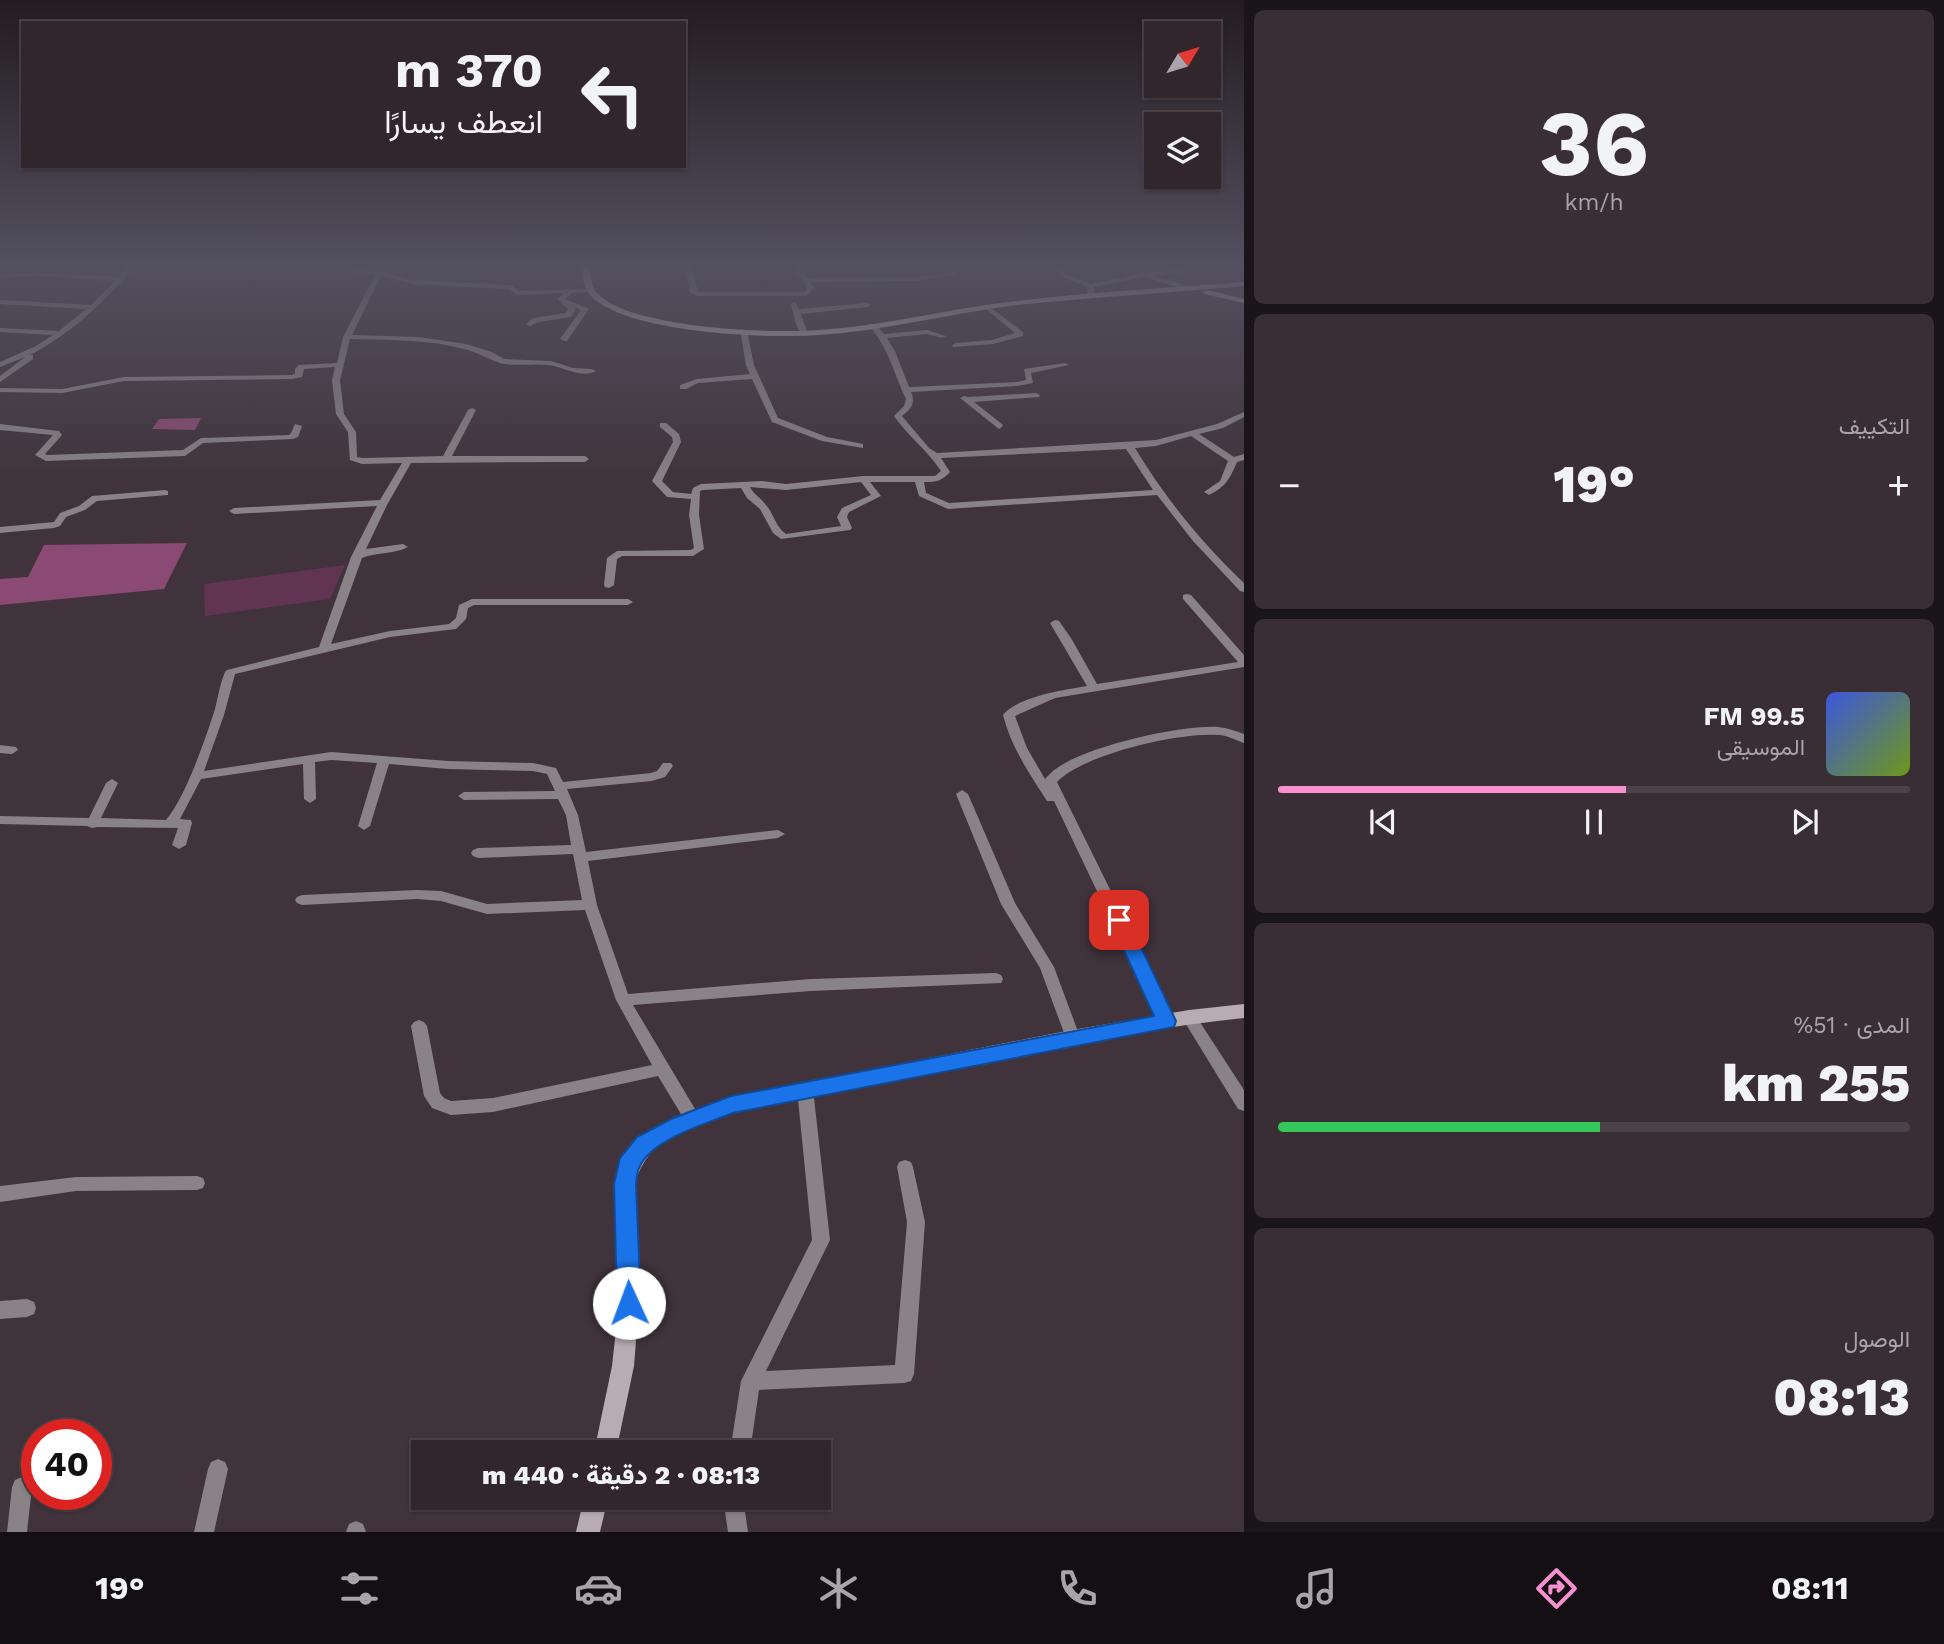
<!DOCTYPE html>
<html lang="ar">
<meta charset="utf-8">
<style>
:root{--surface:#30262c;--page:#382e34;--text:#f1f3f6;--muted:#a8a5a9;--line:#4b4348;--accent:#f690d0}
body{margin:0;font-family:"Work Sans",Vazirmatn,sans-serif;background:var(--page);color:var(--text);direction:rtl;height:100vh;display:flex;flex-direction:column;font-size:26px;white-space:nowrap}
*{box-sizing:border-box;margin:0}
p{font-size:23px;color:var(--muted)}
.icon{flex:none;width:38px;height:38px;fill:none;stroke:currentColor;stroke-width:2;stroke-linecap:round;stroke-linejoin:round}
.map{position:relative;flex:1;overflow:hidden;direction:ltr}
.details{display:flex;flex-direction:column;gap:10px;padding:10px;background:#1a1518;width:700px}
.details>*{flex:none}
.hud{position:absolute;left:21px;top:21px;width:665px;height:147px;border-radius:0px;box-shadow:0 2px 5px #0004,0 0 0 2px var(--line);direction:rtl;background:#30262c;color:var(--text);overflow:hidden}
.needle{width:46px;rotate:52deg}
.buttons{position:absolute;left:1144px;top:21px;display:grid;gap:14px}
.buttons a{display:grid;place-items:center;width:77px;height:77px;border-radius:0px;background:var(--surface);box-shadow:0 2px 5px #0004,0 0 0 2px var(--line);font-size:35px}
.speed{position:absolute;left:21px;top:1419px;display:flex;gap:14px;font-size:35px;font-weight:700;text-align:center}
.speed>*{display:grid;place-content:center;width:91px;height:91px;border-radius:50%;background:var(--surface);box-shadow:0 2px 5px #0004,0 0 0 2px var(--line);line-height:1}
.speed .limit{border:10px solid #d22;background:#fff;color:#111}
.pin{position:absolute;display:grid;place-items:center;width:60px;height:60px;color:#fff;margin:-30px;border-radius:14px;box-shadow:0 4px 10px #0006}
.me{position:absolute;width:77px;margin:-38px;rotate:358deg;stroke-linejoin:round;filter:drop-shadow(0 0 5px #0008)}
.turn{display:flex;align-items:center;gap:24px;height:147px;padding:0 28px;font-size:32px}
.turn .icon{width:91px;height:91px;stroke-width:2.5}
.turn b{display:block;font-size:49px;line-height:60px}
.big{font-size:52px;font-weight:800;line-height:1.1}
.details .tile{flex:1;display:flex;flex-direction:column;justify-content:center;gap:10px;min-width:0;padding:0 24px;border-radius:10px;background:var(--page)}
.details .dial{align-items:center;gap:0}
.dial b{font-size:91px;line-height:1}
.song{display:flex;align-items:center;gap:21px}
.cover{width:84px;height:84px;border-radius:10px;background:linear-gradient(135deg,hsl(230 70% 55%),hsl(80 70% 35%))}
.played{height:7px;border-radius:4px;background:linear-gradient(90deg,var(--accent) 55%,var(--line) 55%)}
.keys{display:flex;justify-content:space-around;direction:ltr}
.heat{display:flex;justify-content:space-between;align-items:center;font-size:38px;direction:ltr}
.charge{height:10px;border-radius:5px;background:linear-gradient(90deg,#34c759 51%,var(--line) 0)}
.trip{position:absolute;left:411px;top:1440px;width:420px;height:70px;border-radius:0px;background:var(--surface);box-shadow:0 2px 5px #0004,0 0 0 2px var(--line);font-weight:800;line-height:70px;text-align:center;direction:rtl}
.tabs{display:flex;height:112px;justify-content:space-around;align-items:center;background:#130f12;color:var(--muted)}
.tabs .icon{width:49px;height:49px}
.tabs .on{color:var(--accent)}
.tabs b{font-size:32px;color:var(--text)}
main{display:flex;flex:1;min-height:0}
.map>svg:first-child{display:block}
.green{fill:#613451}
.forest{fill:#8b4a74}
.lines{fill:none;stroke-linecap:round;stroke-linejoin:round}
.street{fill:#898286;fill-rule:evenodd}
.secondary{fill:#b7acb2;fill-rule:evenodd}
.route{fill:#1a73e8;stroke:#114b97;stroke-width:2}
</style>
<main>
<section class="details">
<div class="tile dial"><b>36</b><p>km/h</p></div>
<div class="tile"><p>التكييف</p>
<div class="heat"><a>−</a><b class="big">19°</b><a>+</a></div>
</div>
<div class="tile">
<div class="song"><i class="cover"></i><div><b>99.5 FM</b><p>الموسيقى</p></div></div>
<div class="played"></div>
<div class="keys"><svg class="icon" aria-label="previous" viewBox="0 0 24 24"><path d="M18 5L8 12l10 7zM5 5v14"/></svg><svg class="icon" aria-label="pause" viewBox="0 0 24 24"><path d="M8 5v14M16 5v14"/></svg><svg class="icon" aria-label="next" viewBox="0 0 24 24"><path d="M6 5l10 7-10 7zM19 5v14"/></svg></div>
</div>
<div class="tile"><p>المدى · 51%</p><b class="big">255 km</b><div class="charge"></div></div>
<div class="tile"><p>الوصول</p><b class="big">08:13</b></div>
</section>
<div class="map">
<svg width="1244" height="1532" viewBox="0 0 1244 1532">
<rect width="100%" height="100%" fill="#40333b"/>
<polygon class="green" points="345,565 330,599 205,616 204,584"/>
<g class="forest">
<polygon points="201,418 195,430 152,429 159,419"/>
<polygon points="187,543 164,589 0,605 0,579 28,577 44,545"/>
</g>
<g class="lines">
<g class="street">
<path d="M126,268H133C104,303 70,334 30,355H33V359L0,382V376L25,357L0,367V362L36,346L53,335L0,332V328L59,331L86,309L0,304V300L91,305L115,281L40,276L0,278V274L40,272L118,277Z"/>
<path d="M331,268L379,271L413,280L511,285L519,291L592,289V291L590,292L573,293L565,299L589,309L567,341H564L560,339L581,310L574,307L576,309L571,317L538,322L530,326L526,324L533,318L566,313L568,309L558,299L564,293L517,295L509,289L413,284L381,276L352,335L419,337L466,344L492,352L504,359L551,361L573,368L592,369L596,371C581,379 564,367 549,365C533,363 515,367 500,363C488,359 477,352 464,349C427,339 388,340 350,339L340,380L344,414L356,432L357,457L363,458L443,456L468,410L472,408L476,410L452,456H585L589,459L585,462H563L411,463L387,505L366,549L403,544L408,547C396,554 377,552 362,558L331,644L390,631L449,624L456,618L459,605L472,599H628L633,602L628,605H474L468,608L466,619L456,629L390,637L235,674L224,715L204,771L331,752L448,761L533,763L556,768L563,782L651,773L657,771L663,763H671L673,766L665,777L652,781L567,789L578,815L586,852L778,830L785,834L778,838L588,861L597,905L628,994L811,979L996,973L1001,975L1003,979L1001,983L811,991L633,1005L701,1119L699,1124L693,1126L687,1124L658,1076L493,1112L451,1115L432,1108L424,1096L411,1026L414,1022L419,1020L424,1022L427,1026L440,1093L444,1098L451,1101L493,1098L652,1065L616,1000L585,910L487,914L441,901L417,899L302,905L297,903L295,900L297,897L302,895L417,890L441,891L487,904L582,900L573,854L478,858L473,856L471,853L473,850L478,848L571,845L566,815L558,799L464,800L458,796L464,792L555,791L547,774L533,771L448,769L389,764L370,826L364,830L358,826L377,763L331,760L315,762L316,799L310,803L304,799L303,764L201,779L180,819L191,820L192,823L186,845L179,849L172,845L178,828L97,827L92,828L87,826L0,824V816L89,818L106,783L112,779L118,783L101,818L166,820C186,796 205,740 215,709C218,697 220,684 225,672L227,670L319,647L351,557L377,506L234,514L229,511L234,508L380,500L402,463L362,464L350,460L348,432L336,414L332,380L335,367L304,369L302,377L292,379L124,381L62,393L0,392V388L62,389L124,377L292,375L295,374V369L299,365L337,363L343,337L375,275Z"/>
<polygon points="686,268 692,268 698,292 804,292 807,288 795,268 801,268 808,278 916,277 949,273 945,268 952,268 957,274 916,281 810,282 814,288 806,296 696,296 690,292"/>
<polygon points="1057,268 1063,268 1066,274 1091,284 1143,273 1187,268 1209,268 1154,276 1194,288 1195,289 1192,291 1144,277 1094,287 1094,294 1091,296 1088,294 1087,287 1061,276"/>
<path d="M794,302L796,303L799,309L867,303L871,305L867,307L801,314L808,334L804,336C795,330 794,313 791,304Z"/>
<polygon points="987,305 1023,332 1023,336 993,344 953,347 952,345 956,343 992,340 1015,333 985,308 983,307"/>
<path d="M870,324H876L884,334L927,330L946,336L942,338L927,334L887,338L895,351L909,387L1017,382L1026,380L1024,369L1065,363L1069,365L1031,373L1033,383L1017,386L911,392C916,403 911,409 902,416L929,448L937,453L1156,440L1217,424L1244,412V417L1223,428L1199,434L1234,457L1244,454V460L1237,462C1230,478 1226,487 1209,495L1204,492L1220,481L1228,461L1191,436L1156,446L1135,448C1165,498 1201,542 1244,583V592L1240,591L1193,541L1157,495L948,509L919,496L915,482H870L881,496L849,512L847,517L852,528L850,530L781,539L773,533L760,509L747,498L741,488L703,490L700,491L699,515L704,549L693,556H622L617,559L614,585L609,588L605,587L604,585L607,558L617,551L691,550L694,548L689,515L691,499L667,497L652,481L673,442L672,437L660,427V423H666L679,434L681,442L662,481L673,492L691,494L693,488L701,484L762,481L786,484L863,476H935L941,471C928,451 908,436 894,416L904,406L906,399C894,374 889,348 869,326ZM1126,449L1153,490L949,503L926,493L924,482C936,482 942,481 950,472L941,458ZM861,482L871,495L842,508L837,517L841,526L786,534C775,526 774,514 766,505C761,498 754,495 750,487L786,490Z"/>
<polygon points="740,329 747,331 754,365 778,418 827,437 863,444 863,448 822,441 772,422 752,379 698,383 686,389 680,389 680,385 697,379 750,374 746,365"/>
<polygon points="1036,393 1040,395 1039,397 974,402 1002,424 1003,426 999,429 960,398 964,396 968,397"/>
<polygon points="0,424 59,431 62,435 45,454 47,455 183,450 201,438 289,435 291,433 295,424 302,426 298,437 293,439 203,443 185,456 46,461 35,455 53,435 0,430"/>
<polygon points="165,490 168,491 168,495 97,501 85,510 66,517 60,526 54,528 0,533 0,527 54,522 60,513 79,506 92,496"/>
<path d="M1187,594L1191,595L1244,655V667L1055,698L1015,716L1027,748L1045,779C1049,775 1052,771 1057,768C1088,746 1180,725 1218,727C1227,728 1236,731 1244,734V743C1235,740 1227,735 1218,735C1179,732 1084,754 1057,782L1175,1021L1172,1025L1167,1027L1162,1025L1159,1021L1054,801H1047C1029,773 1011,747 1003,715C1019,696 1064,690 1087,686L1050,623L1055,620L1059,621L1071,638L1097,684L1238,662L1183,599V595Z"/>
<polygon points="0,745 16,747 18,750 12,754 0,753"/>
<polygon points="962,790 968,794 1015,903 1054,967 1080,1037 1077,1041 1072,1043 1067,1041 1040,968 1001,904 956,794"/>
<polygon points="1189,1011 1194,1013 1244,1090 1244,1111 1238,1109 1184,1021 1181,1017 1184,1013"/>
<polygon points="805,1082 811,1084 813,1089 830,1240 766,1371 895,1365 907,1222 897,1167 899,1162 905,1160 911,1162 913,1167 925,1222 914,1374 911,1381 904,1383 759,1390 750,1452 730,1452 741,1381 812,1240 797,1089 799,1084"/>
<polygon points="197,1176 203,1178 205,1183 203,1188 197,1190 76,1191 0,1202 0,1186 76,1177"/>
<polygon points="27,1299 34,1302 36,1308 34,1314 27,1317 0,1319 0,1301"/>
<polygon points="218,1459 225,1462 228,1469 214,1532 194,1532 208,1469 211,1462"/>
<polygon points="22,1477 29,1480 32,1487 27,1532 7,1532 12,1487 15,1480"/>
<polygon points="723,1498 743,1498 748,1532 728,1532"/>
<polygon points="356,1521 363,1524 366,1532 346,1532 349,1524"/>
</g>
<g class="secondary">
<path d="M582,268H590C591,277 591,287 597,293C628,328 771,334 818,330C885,326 950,308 1017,301C1092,292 1168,288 1244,282V286C1168,293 1093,297 1017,305C951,313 885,331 818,335C768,339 629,333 592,297C584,290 583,279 582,268Z"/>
<polygon points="1207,290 1244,299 1244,303 1204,294 1203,292"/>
<path d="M1244,1004V1018C1071,1037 901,1078 731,1113C690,1127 647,1137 635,1184L639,1302L634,1366L616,1452H594L612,1366L619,1302L615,1184L623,1160L632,1146L644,1134L674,1117L731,1097L1072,1030L1189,1010Z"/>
<polygon points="584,1498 608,1498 600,1532 576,1532"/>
</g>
</g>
<linearGradient id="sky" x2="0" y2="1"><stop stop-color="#231c20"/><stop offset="0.55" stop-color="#535060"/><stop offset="1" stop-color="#535060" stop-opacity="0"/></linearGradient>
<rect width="1244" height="483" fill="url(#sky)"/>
<path class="route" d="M1119,914L1125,916L1128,920L1176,1021L1174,1027L733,1113C706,1124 651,1139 639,1168C637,1172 637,1179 636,1184L641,1303L637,1310L629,1314L620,1310L617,1303L614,1184L620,1158L637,1137L671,1119L731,1096L1154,1016L1110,920L1113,916Z"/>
</svg>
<div class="buttons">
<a><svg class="needle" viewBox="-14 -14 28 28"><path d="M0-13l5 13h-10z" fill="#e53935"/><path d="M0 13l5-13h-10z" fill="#a8a5a9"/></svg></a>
<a><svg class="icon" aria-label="layers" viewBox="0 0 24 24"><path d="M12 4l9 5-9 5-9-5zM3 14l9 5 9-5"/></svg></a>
</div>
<div class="speed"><div class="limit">40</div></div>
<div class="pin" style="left:1119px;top:920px;background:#d93025"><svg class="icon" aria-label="arrive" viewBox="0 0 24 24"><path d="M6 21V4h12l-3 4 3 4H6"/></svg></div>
<svg class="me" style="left:629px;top:1303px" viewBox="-20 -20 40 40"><circle r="19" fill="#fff"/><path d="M0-13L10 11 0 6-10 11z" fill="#1a73e8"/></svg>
<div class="trip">08:13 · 2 دقيقة · 440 m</div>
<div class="hud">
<div class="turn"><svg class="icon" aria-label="left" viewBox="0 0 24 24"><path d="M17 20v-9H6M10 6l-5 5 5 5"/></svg><div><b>370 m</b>انعطف يسارًا</div></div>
</div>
</div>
</main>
<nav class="tabs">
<b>08:11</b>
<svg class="icon on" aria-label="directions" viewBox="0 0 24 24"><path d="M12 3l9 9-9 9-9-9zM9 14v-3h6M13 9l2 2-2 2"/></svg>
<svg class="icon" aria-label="music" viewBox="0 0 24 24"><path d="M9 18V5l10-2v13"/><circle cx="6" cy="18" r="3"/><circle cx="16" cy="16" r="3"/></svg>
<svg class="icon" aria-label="phone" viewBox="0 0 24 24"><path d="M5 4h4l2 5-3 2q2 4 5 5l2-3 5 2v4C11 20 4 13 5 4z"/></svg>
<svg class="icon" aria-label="climate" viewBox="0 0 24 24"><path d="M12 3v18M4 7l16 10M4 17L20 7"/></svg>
<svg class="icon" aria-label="car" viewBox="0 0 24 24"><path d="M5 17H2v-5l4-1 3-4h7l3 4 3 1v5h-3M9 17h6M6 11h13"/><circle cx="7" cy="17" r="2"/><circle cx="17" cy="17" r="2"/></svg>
<svg class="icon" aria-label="filters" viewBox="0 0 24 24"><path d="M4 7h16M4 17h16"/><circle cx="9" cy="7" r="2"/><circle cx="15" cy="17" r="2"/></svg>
<b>19°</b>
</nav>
